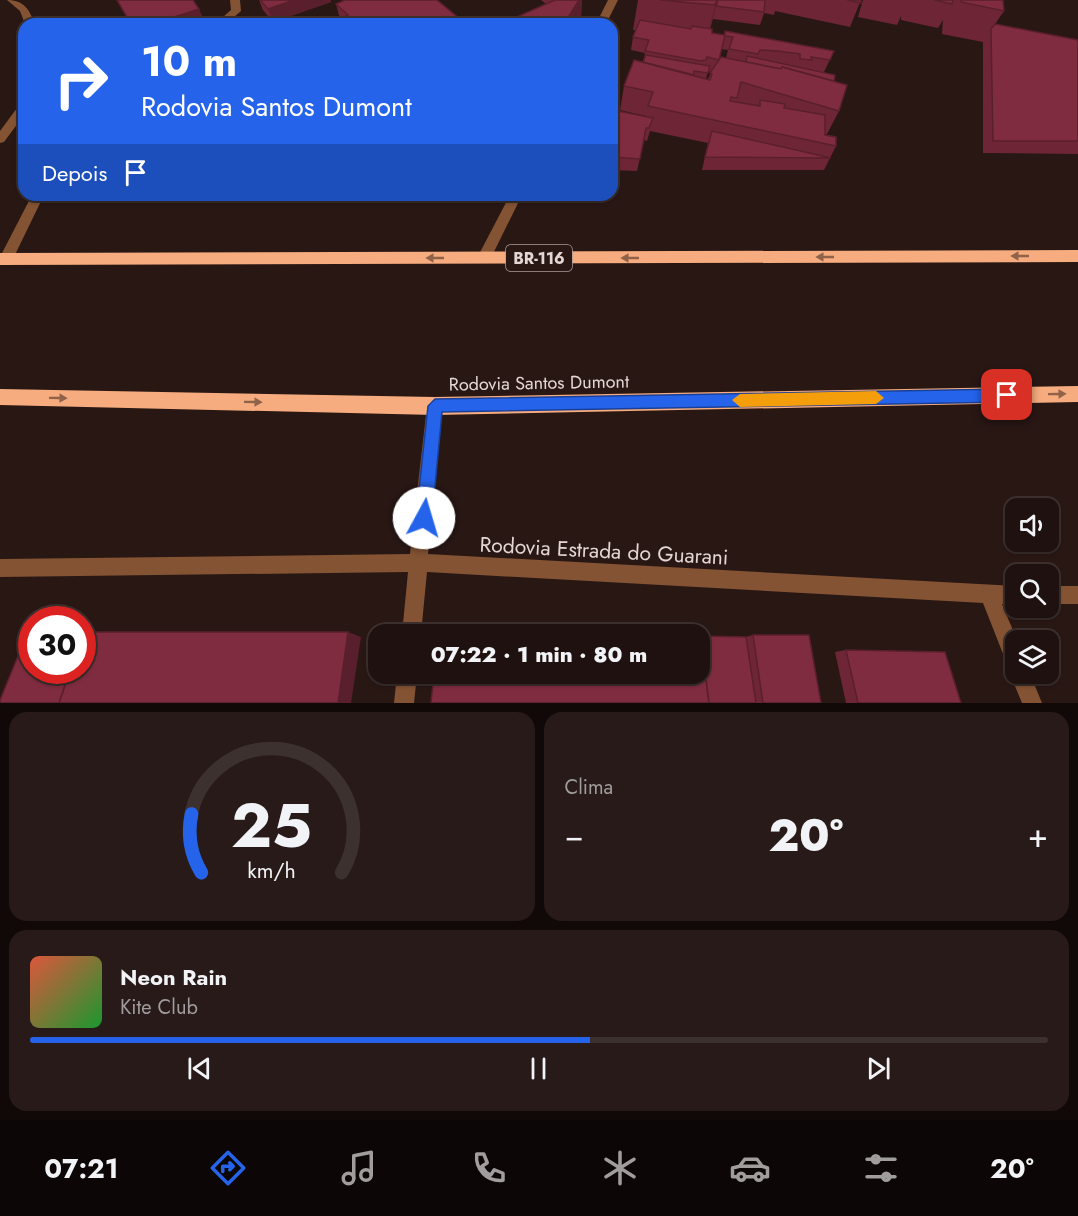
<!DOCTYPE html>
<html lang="pt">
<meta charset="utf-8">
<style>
:root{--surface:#1f110f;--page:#271a18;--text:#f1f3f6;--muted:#a19d9e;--line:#3c312f;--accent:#2563eb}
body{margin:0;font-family:Jost,sans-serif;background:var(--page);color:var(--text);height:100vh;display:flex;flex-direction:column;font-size:22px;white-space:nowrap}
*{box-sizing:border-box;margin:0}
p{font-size:20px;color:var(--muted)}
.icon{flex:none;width:33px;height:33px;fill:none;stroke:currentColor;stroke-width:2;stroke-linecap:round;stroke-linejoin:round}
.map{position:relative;height:703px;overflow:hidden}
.drawer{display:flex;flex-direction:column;gap:9px;padding:9px;background:#110908;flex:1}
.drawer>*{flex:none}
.top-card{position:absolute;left:18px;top:18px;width:600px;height:183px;border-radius:18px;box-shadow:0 2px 4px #0004,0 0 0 2px var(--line);background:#2563eb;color:#fff;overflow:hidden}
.controls{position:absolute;left:1005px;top:498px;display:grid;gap:12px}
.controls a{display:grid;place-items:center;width:54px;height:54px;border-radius:12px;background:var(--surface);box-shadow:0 2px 4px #0004,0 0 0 2px var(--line);font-size:30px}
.speed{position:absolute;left:18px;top:606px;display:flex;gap:12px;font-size:30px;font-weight:700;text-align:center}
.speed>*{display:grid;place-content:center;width:78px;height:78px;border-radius:50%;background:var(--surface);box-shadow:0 2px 4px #0004,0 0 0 2px var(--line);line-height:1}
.speed .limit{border:9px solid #d22;background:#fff;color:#111}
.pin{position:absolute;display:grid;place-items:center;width:51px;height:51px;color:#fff;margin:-26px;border-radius:12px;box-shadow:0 3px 9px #0006}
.me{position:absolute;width:66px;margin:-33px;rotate:6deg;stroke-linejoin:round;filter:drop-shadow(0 0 4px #0008)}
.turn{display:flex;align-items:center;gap:21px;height:126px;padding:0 24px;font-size:27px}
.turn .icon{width:78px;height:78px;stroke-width:2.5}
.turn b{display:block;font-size:42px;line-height:51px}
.then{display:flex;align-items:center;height:57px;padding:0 24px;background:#0003;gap:12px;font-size:22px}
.big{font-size:45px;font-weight:800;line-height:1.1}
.drawer .card{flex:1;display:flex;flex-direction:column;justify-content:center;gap:9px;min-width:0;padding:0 21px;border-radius:18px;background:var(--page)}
.drawer .dial{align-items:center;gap:0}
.dial svg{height:156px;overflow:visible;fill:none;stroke:var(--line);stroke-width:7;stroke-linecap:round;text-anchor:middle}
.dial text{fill:var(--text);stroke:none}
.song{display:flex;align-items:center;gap:18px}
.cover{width:72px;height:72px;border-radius:9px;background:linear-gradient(135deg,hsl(10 70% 55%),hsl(130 70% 35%))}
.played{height:6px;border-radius:3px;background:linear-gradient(90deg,var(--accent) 55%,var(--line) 55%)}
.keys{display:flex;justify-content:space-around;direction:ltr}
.heat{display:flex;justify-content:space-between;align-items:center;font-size:33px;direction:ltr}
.drawer .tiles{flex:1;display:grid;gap:9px;grid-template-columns:1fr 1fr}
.card:last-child{grid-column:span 2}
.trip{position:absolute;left:368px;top:624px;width:342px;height:60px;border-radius:18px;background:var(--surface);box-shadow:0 2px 4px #0004,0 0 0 2px var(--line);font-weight:800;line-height:60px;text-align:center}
.menu{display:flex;height:96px;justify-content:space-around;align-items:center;background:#0c0706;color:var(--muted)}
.menu .icon{width:42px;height:42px}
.menu .on{color:var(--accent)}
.menu b{font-size:27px;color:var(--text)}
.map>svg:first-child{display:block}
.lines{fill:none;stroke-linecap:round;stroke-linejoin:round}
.minor{fill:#835333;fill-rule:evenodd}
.highway{fill:#f6ac7e;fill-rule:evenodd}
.wall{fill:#6e2637;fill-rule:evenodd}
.shaded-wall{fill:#5a1f2d}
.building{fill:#802c40;stroke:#5a1f2d;stroke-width:1.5}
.oneway{fill:#906249}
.route{fill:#2563eb;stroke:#184099;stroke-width:1.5}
.slow{fill:#f59e0b}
.labels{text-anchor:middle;stroke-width:6;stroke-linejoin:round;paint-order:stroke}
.shield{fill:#291714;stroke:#ab9d9a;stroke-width:1.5}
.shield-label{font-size:16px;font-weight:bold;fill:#e3d6d4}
.street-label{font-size:18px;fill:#e3d6d4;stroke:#291714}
.near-street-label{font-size:21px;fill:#e3d6d4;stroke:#291714}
</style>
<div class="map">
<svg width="1078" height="703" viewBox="0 0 1078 703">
<rect width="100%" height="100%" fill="#291714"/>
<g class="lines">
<g class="minor">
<path d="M7,0C24,0 29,9 35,24H25L20,11Z"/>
<polygon points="230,0 240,0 241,11 226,24 215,24 231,10"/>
<polygon points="608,0 618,0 606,24 596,24"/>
<polygon points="24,103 24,115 4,142 0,143 0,131 20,104"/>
<polygon points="32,195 44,195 11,263 1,263 0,257"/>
<polygon points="510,195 522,195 489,262 479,262 477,258"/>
<polygon points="435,399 441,401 443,406 428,554 1016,586 1016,604 1002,604 1017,640 1016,674 1030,674 1042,703 1022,703 1010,674 1012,670 1009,669 983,603 427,572 421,634 402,634 408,572 0,577 0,559 410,554 427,406 429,401"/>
<rect x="1048" y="586" width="30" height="18"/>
<polygon points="397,674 417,674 414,703 394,703"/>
</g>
<g class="highway">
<polygon points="1078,250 1078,262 0,265 0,253"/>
<polygon points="1078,386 1078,402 435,415 0,405 0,389 435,397"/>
</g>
</g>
<g class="wall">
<polygon points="259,0 331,0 331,2 273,22 263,10"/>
<polygon points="541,0 582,0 581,18 577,24 520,24 519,16 546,4"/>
<path d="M638,0H861L850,27L775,11L774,15L764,13L760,25L713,19L710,29L712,33L724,35L725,31L834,51L824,72L834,81L839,111L827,134H825V135L836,146L824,170H702L708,143L650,131L647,141L644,140L637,171L612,170V138L646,117V116L620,110L624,86L643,62L645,53L631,50L633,37L636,30H633ZM721,49L728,50L726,58L719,60ZM708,71L711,72L708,79H706Z"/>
<polygon points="863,0 1003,0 1004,11 995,24 1078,40 1078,154 983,153 983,42 942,34 943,20 938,28 901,20 901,16 897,25 858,17"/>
<polygon points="336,4 466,24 341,23"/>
<polygon points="753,635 821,703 431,703 701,636 746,637"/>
<polygon points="846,650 961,703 846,703 835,652"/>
</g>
<g class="shaded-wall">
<polygon points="294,0 331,0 331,2 273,22 268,9"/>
<polygon points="579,0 582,0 581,18 577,24 564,24"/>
<polygon points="717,0 718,0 712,21 707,36"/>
<polygon points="199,9 205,22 199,24 152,24"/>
<polygon points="348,632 361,637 351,703 338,703"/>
</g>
<g class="building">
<polygon points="117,0 193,0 199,9 152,24 131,24"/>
<polygon points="260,0 294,0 268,9"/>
<polygon points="345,0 437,0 466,24 338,24 345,21 342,18 348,15 336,4"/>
<polygon points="555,0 579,0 564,24 541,24 519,16"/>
<polygon points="660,0 717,0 715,5"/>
<polygon points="718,0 765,0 764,12 716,6"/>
<polygon points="847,0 861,0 861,3"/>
<polygon points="934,0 953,0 952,4"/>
<polygon points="961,0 1003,0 1004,11 961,2"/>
<polygon points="313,17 320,24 295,24"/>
<polygon points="640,20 691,29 692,26 712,29 712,33 725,35 719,60 707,57 706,60 701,61 645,51 649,40 633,37"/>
<polygon points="995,24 1078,40 1078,141 993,141 991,29"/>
<polygon points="725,31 834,51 830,60 811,57 812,60 800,59 800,54 777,51 760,50 758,54 729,49 733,37 725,36"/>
<polygon points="646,55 710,66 708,73 694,71 694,75 643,62"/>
<polygon points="747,56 835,75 834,81 782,67 781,69 746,62"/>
<polygon points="721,57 781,69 782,67 847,85 839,111 741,82 737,98 731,97 730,101 760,106 760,100 785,104 784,108 825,115 825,135 836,137 836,146 648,106 653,92 624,86 634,60 710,80 712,74 710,73"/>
<polygon points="618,111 653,118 649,128 646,128 640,159 612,157 612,138"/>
<polygon points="712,131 831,158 705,157"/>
<polygon points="438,631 700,633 709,703 431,703 434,674 699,674 699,634 437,634"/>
<polygon points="84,632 348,632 338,703 59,703 70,670 82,670 82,636"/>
<polygon points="27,634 32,634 32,670 70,670 59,703 0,703 0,700"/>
<polygon points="753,635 809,635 821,703 763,703"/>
<polygon points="701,636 746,637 756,703 709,703"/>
<polygon points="846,650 945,652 961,703 858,703"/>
</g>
<defs><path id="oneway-solid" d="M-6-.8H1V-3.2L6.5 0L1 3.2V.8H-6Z" transform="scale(1.5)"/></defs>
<g class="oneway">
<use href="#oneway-solid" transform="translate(1020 256) rotate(180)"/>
<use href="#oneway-solid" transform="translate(825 257) rotate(180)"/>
<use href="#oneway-solid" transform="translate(435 258) rotate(180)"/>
<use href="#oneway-solid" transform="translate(630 258) rotate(180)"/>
<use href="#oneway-solid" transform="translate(1057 394) rotate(-1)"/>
<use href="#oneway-solid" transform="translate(58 398) rotate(1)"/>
<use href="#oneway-solid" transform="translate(253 402) rotate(1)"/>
</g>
<polygon class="route" points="1007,389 1014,395 1007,402 442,412 432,518 430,524 424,526 418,524 416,518 428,406 435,399"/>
<polygon class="slow" points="876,391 884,398 876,404 740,407 732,400 740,394"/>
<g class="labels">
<rect class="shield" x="506" y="245" width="66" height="26" rx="4.5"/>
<g class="shield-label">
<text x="539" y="264">BR-116</text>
</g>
<g class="street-label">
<text transform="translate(539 383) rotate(-1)" y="6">Rodovia Santos Dumont</text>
</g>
<g class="near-street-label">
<text transform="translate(604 551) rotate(3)" y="7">Rodovia Estrada do Guarani</text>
</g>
</g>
</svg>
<div class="controls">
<a><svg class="icon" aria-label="sound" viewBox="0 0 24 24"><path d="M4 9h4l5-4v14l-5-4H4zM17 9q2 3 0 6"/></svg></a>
<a><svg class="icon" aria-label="search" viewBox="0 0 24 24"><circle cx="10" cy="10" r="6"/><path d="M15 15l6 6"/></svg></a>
<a><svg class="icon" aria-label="layers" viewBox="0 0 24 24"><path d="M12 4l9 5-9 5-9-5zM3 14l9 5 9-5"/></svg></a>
</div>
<div class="speed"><div class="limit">30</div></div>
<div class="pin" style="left:1007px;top:395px;background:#d93025"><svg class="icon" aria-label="arrive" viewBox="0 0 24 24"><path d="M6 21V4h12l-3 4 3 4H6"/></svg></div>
<svg class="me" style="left:424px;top:518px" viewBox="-20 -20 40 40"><circle r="19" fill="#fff"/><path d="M0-13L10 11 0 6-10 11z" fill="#2563eb"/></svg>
<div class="trip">07:22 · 1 min · 80 m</div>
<div class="top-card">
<div class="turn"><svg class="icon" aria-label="right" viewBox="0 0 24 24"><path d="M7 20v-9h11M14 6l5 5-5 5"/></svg><div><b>10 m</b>Rodovia Santos Dumont</div></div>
<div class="then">Depois<svg class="icon" aria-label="arrive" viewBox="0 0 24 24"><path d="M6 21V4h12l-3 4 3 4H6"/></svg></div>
</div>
</div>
<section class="drawer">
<div class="tiles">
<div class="card dial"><svg viewBox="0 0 100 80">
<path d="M14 69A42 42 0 1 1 86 69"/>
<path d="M14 69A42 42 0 0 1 9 39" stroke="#2563eb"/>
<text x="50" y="56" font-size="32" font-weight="700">25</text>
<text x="50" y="72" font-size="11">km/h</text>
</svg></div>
<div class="card"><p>Clima</p>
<div class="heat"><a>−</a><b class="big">20°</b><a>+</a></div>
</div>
<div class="card">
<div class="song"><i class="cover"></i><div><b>Neon Rain</b><p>Kite Club</p></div></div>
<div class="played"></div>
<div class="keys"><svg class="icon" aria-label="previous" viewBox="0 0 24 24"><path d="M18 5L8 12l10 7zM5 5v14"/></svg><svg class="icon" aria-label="pause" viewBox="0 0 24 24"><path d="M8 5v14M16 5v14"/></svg><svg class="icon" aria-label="next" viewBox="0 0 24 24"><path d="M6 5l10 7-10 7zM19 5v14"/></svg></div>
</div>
</div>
</section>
<nav class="menu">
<b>07:21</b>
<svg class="icon on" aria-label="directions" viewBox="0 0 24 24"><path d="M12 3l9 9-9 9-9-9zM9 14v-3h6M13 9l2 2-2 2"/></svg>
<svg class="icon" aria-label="music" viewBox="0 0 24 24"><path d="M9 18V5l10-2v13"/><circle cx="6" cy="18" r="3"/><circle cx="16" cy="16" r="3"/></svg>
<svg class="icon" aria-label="phone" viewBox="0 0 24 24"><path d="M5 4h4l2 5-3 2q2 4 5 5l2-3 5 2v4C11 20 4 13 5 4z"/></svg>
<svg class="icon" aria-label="climate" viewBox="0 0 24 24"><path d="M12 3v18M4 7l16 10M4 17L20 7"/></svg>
<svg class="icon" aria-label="car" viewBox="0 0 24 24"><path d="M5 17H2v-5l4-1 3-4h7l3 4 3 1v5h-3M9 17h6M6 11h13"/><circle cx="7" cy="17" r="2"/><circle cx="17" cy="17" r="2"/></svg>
<svg class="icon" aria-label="filters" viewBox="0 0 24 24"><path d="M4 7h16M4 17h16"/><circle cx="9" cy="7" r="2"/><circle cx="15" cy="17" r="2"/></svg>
<b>20°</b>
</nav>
